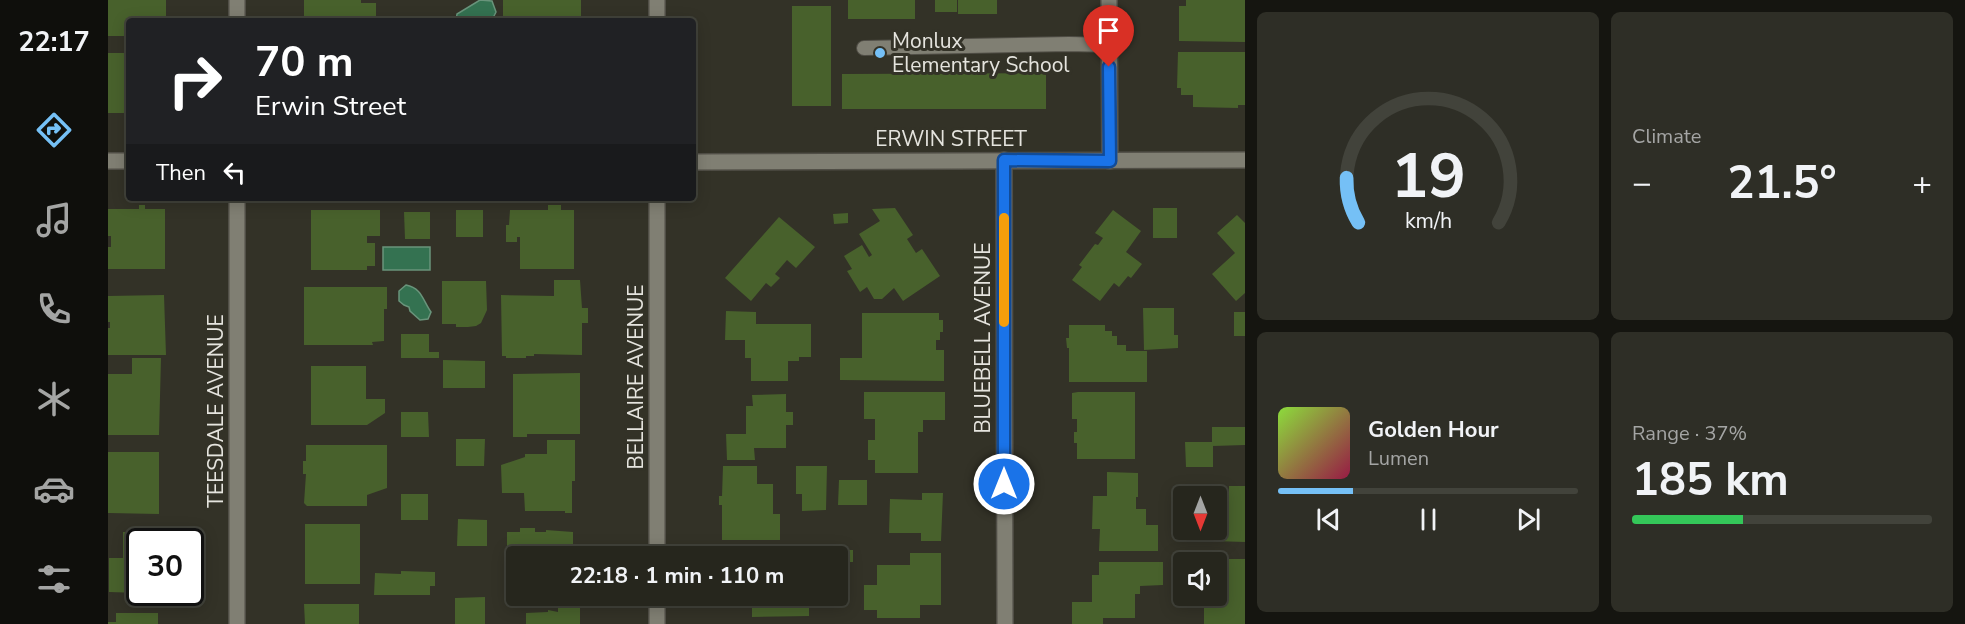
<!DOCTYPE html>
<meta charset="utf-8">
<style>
:root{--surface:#26261d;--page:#2e2e26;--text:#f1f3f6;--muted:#a4a5a4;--line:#42433b;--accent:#75c0f6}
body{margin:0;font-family:"Nunito Sans",sans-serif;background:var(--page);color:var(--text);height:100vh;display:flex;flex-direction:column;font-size:22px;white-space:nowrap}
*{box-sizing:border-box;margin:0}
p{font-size:20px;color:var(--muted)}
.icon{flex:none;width:33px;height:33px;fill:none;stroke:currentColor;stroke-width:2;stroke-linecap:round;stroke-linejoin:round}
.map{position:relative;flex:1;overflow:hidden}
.sheet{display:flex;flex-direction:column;gap:12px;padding:12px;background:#151510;width:720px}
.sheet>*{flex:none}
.hud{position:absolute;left:18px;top:18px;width:570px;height:183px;border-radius:6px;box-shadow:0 3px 15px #0003,0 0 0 2px var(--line);background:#202124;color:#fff;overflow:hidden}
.needle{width:39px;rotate:180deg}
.buttons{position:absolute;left:1065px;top:486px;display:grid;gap:12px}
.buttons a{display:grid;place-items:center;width:54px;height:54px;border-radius:6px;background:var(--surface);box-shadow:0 3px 15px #0003,0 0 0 2px var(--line);font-size:30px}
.speed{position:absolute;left:18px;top:528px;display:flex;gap:12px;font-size:30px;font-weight:700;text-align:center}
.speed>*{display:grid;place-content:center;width:78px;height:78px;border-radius:50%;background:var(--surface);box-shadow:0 3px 15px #0003,0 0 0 2px var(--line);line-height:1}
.speed .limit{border:3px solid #111;border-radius:9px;background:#fff;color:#111}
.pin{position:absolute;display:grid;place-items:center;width:51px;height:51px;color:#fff;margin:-62px -26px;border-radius:50% 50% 50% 0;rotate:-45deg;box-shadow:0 0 6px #0007}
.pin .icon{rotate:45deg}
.me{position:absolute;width:66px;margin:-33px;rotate:0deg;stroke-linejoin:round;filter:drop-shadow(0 0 4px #0008)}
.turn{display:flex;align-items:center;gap:21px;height:126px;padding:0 30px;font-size:27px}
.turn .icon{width:78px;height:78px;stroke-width:2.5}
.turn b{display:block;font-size:42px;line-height:51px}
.then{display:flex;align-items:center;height:57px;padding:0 30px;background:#0003;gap:12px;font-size:22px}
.big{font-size:45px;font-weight:700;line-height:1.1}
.sheet .tile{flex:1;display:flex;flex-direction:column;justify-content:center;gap:9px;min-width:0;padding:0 21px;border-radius:9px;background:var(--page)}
.sheet .dial{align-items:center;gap:0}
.dial svg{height:156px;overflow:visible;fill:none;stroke:var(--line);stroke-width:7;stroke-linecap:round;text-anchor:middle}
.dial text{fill:var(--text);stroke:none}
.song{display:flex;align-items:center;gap:18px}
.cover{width:72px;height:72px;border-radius:9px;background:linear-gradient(135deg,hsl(90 70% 55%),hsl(340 70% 35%))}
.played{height:6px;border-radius:3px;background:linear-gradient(90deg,var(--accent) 25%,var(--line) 25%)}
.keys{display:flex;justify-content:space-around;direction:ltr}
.heat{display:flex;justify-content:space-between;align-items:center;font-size:33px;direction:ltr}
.charge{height:9px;border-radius:4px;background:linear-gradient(90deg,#34c759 37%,var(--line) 0)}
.sheet .tiles{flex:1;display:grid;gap:12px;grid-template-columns:repeat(2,1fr)}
.trip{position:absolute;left:398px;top:546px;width:342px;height:60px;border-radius:6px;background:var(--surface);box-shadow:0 3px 15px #0003,0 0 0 2px var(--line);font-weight:700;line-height:60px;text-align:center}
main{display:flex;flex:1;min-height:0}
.tab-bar{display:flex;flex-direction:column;width:108px;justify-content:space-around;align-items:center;background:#0f0f0c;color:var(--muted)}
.tab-bar .icon{width:42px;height:42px}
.tab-bar .current{color:var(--accent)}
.tab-bar b{font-size:27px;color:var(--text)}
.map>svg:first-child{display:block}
.water{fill:#347251;stroke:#69947b;stroke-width:1.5}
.building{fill:#48612c}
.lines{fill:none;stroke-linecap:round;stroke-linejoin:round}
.lane-casing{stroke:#504e46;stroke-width:16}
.street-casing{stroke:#504e46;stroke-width:18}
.secondary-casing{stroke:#504e46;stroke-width:18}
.lane{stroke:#807f73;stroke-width:14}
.street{stroke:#807f73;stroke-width:15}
.secondary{stroke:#807f73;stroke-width:15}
.route-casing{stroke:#114b97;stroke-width:15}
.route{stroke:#1a73e8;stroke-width:10}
.slow{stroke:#f59e0b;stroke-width:10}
.poi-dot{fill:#75c0f6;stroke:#333227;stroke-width:2}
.labels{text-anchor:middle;stroke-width:6;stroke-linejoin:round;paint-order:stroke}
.poi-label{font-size:21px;fill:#e5e4de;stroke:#333227;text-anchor:start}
.street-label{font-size:21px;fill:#e5e4de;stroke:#333227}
</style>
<main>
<nav class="tab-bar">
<b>22:17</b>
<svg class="icon current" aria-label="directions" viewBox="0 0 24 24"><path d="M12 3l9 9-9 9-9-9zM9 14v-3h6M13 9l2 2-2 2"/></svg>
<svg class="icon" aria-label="music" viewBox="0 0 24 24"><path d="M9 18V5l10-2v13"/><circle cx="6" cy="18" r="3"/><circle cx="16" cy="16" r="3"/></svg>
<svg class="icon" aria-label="phone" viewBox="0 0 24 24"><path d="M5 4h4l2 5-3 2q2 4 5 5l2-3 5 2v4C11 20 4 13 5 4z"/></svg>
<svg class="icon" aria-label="climate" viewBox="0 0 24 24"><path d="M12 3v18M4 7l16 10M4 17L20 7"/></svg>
<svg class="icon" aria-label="car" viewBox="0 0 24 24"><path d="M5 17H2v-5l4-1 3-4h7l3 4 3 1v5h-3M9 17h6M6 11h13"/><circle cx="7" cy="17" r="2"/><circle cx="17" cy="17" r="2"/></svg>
<svg class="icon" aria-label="filters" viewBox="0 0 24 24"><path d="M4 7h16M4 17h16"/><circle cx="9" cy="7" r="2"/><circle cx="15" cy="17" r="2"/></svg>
</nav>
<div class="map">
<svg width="1137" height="624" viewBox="0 0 1137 624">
<rect width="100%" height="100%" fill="#333227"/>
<g class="water">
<polygon points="372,0 384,1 388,12 385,18 378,21 348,21 349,14"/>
<rect x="275" y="247" width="47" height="23"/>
<path d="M298,285C314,288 315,301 323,312L320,319L312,320L302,311L301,307L296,305L291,301V291Z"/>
</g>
<g class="building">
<polygon points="0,0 58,0 58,21 21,21 21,36 0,36"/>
<polygon points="196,0 253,0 253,3 268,3 268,21 196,21"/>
<rect x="395" y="0" width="78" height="21"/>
<rect x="740" y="0" width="67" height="19"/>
<rect x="827" y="0" width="22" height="12"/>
<rect x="850" y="0" width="39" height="14"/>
<polygon points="1078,0 1137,0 1137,42 1071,41 1071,6 1078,6"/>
<rect x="684" y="6" width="39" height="100"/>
<polygon points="1070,52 1137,52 1137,105 1130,105 1130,108 1085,107 1085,95 1073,95 1073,88 1069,88"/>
<rect x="0" y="53" width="21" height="60"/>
<polygon points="938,73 938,109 734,109 734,74"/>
<polygon points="31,205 37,205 37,209 57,209 57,269 0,269 0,247 3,247 3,236 0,236 0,209 31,209"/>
<polygon points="440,205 453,205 453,210 466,210 466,269 412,269 412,237 409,237 409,242 398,242 398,225 401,225 402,210 440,210"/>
<polygon points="787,208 805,235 799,239 808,253 814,249 832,276 795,301 786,288 774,299 766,299 759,287 752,292 739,271 744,269 736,256 754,245 761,257 764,255 751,234 772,221 764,209"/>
<rect x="1045" y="208" width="24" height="30"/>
<polygon points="203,210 272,210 272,236 259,236 259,243 267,243 267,266 259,266 259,270 203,270"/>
<rect x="348" y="210" width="27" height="27"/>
<polygon points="1005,210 1033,231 1018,252 1034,264 1023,278 1020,276 1011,287 1006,283 992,301 964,280 974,267 971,265 987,244 990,245 995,238 987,233"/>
<polygon points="296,212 322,212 322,239 297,239"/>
<polygon points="740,213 740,223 726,224 725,214"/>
<polygon points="1129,215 1137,223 1137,293 1128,301 1104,274 1127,253 1109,233"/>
<polygon points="671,217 707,247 688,268 679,260 667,274 672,278 663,287 658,283 643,301 617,278"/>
<polygon points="446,280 472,280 474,308 480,308 480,323 474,323 474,355 426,354 426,356 418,356 418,358 398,358 398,356 394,356 393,295 446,296"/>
<polygon points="334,281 378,281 379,310 373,323 368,326 360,327 348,327 348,324 334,324"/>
<polygon points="196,287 279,287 279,309 276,309 276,341 264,342 265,345 196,345"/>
<polygon points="56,295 58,355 0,355 0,328 2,328 2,322 0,322 0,296"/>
<polygon points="1035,308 1066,308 1066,335 1070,335 1070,348 1036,350"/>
<polygon points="618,311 648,312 648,324 703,324 703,357 691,357 691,361 680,361 680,381 643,381 643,358 637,358 637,340 617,340"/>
<rect x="1126" y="312" width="11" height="24"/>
<polygon points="754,313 831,313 831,320 835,320 835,332 832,332 832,340 828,340 828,350 836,350 836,381 732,380 732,358 754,358"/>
<polygon points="961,325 997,325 997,331 1004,331 1004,336 1009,336 1009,345 1018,345 1018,351 1039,351 1039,382 961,382 961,348 959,348 958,338 961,338"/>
<polygon points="293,334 321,334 321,352 331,352 331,358 293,358"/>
<polygon points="24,358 53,358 51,435 0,435 0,374 24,374"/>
<polygon points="335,360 377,361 377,388 335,388"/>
<polygon points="203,366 258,366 258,399 277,399 277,413 259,425 203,425"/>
<polygon points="472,373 472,434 419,434 419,437 405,437 405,374"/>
<polygon points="756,392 837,392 837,420 815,420 815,432 810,432 810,473 767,473 767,460 760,460 760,440 767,440 767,419 756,419"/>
<polygon points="970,392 1027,392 1027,459 969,459 969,443 966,443 966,432 969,432 969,419 964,419 964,393"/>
<polygon points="678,394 678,412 685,412 685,425 678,425 678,448 646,448 647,460 619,460 618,434 638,434 638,406 645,406 644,395"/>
<polygon points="293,412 320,412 321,437 293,437"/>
<polygon points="1104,427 1137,427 1137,445 1105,446 1105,467 1078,467 1077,442 1104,442"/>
<polygon points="348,439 377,439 376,466 348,466"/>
<polygon points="439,440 467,440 467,481 464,481 464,513 457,513 457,511 417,511 416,493 394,493 393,465 417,457 417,454 439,454"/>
<polygon points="198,445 279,445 279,488 259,495 259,506 199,506 196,503 198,474 195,474 195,461 198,461"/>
<polygon points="0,452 51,452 51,514 0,513"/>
<polygon points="615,466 649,466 649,484 665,484 665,514 672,514 672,540 614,540 614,505 611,505 611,496 614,496"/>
<polygon points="688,466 719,466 718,510 694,511 694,494 688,494"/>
<polygon points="999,472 1030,473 1030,497 1028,497 1028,509 1038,509 1038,525 1050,525 1050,551 991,551 992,529 984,529 985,496 999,496"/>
<polygon points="731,480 759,480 759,505 730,505"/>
<polygon points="1121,486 1137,486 1137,542 1105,541 1105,530 1108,530 1108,522 1115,522 1115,509 1121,509"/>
<polygon points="814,493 835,493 833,541 813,541 813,533 781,533 782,499 814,500"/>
<rect x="293" y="494" width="27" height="26"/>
<polygon points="350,519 379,520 379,546 349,546"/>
<rect x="197" y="524" width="55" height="60"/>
<polygon points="412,528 427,528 427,532 438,532 438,530 465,532 465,556 408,556 408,570 399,570 399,532 412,532"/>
<polygon points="15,532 58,532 58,542 32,542 32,593 1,592 1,558 15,558"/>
<rect x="731" y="550" width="14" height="12"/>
<rect x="618" y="551" width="28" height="5"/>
<polygon points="802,553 833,553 833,605 812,605 812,618 769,618 769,610 756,610 756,585 769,585 769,565 802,565"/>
<polygon points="1116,559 1137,559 1137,624 1096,624 1096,596 1121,596 1121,584 1117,584"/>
<polygon points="991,562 1055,562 1055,585 1032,586 1032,594 1027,594 1027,618 995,618 995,624 964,624 964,602 984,602 984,575 991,575"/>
<polygon points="293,571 327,572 327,586 322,586 322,595 266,595 267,573 293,574"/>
<polygon points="644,596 701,596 701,616 644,617"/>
<polygon points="377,597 377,624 347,624 347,598"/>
<polygon points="472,597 472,624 418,624 418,613 440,612 440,610 450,612 450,598"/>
<polygon points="196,604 251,604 251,624 197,624"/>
<polygon points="8,613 50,613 50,624 0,624 0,622 8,622"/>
</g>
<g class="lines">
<g class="lane-casing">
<polyline id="lane" points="756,48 961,44 1001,45"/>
</g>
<g class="street-casing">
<g id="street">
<polyline points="129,0 129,21"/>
<polyline points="1001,0 1002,161"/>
<polyline points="896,160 897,624"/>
<polyline points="0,161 21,161"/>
<polyline points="585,162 1137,160"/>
<polyline points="129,198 129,624"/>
</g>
</g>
<g class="secondary-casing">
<g id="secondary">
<polyline points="549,21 549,0"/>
<polyline points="549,556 549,198"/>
<polyline points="549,596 549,624"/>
</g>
</g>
<use href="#lane" class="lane"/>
<use href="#street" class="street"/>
<use href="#secondary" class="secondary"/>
</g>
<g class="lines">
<g class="route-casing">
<polyline id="route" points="896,484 896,160 1002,161 1001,67"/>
</g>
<use href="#route" class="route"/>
<polyline class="slow" points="896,218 896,322"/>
</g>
<circle class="poi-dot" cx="772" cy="53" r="6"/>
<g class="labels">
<g class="poi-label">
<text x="784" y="48">Monlux<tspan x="784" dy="24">Elementary School</tspan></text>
</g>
<g class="street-label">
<text x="843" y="146">ERWIN STREET</text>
<text transform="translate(875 338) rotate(-90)" y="7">BLUEBELL AVENUE</text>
<text transform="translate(528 377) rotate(-90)" y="7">BELLAIRE AVENUE</text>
<text transform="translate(108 411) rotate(-90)" y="7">TEESDALE AVENUE</text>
</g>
</g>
</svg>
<div class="buttons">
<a><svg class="needle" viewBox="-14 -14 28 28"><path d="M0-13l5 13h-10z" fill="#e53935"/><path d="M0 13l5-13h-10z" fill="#a4a5a4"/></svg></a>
<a><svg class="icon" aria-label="sound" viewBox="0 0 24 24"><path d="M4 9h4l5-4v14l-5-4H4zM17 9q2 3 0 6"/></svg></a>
</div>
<div class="speed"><div class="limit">30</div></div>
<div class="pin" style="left:1001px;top:67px;background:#d93025"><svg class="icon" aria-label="arrive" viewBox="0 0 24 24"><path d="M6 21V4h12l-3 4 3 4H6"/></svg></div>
<svg class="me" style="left:896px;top:484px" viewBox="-20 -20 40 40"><circle r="17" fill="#1a73e8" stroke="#fff" stroke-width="3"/><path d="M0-11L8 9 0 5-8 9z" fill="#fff"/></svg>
<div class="trip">22:18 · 1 min · 110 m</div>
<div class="hud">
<div class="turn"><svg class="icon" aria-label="right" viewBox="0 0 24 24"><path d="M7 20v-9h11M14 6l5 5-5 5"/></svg><div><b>70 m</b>Erwin Street</div></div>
<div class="then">Then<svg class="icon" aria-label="left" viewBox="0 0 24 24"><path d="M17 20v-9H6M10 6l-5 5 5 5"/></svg></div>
</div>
</div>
<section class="sheet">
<div class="tiles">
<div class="tile dial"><svg viewBox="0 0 100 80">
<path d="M14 69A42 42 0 1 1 86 69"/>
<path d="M14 69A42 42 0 0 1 8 46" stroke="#75c0f6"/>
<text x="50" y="56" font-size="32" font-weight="700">19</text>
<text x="50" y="72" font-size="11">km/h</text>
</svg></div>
<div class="tile"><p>Climate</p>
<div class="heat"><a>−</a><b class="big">21.5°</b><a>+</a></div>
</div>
<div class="tile">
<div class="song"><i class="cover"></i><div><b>Golden Hour</b><p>Lumen</p></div></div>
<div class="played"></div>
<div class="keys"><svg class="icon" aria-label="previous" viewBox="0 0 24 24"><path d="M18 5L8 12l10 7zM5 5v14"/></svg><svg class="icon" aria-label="pause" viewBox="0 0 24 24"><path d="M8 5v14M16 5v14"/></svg><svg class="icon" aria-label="next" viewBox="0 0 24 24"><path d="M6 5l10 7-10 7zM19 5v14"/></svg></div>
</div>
<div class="tile"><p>Range · 37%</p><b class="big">185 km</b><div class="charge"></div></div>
</div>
</section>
</main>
